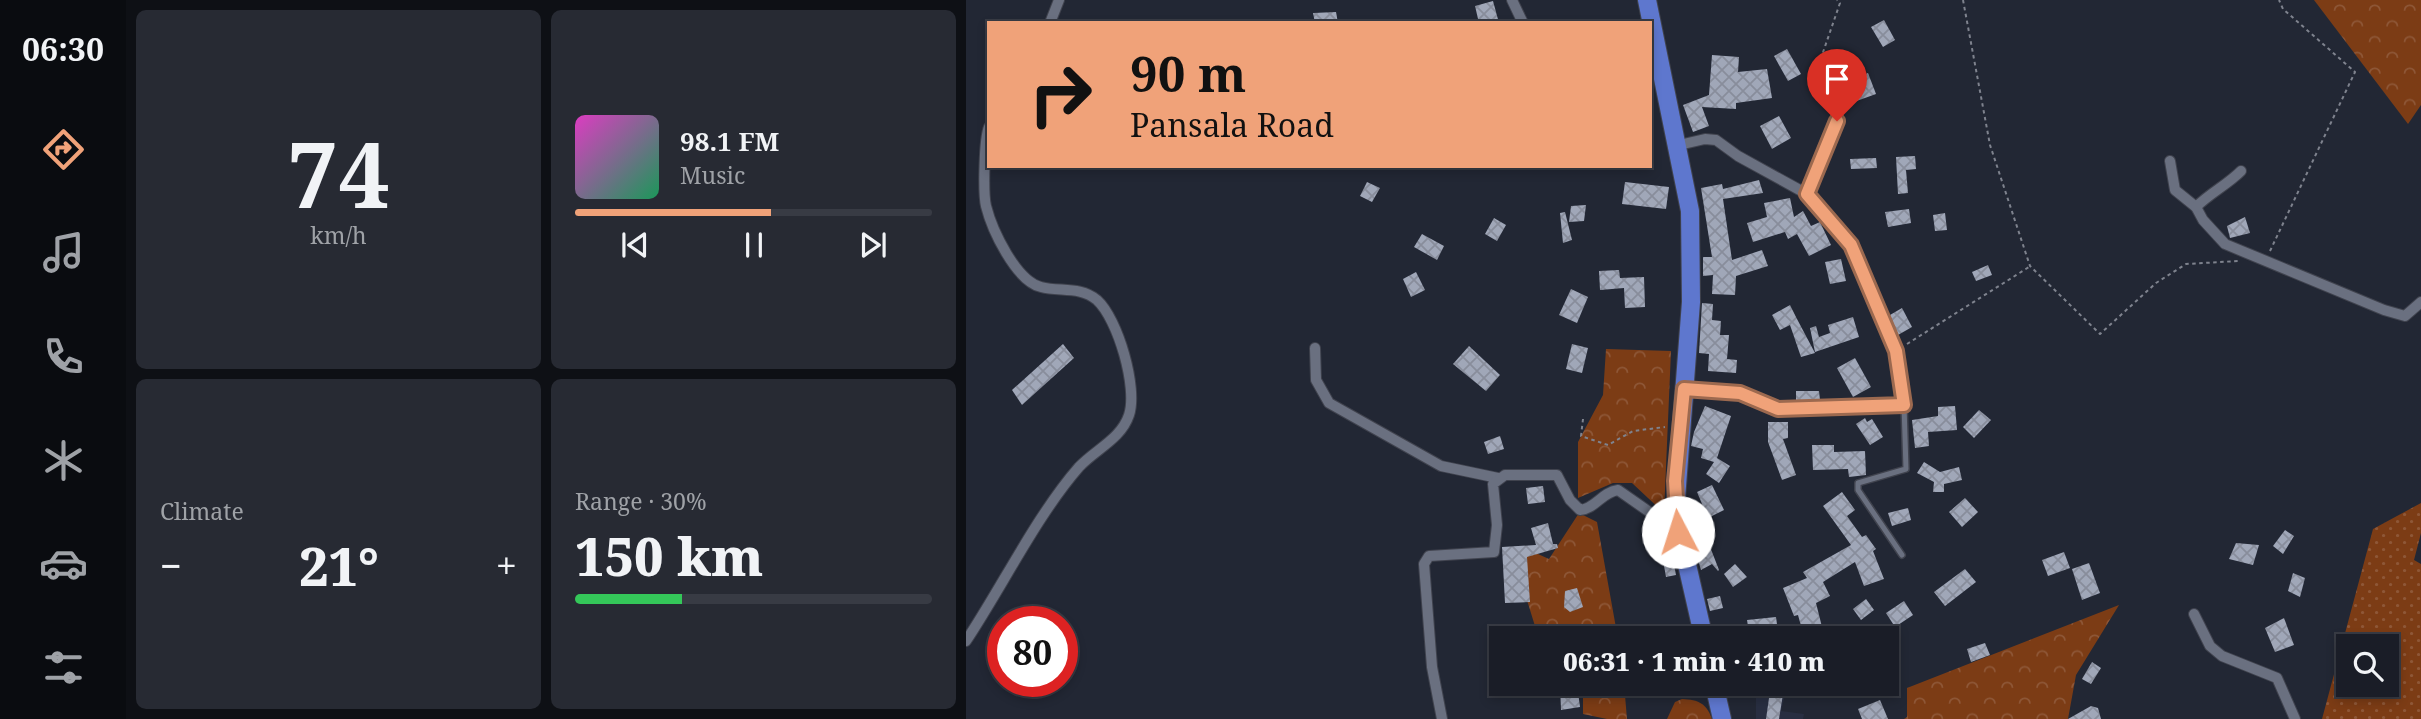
<!DOCTYPE html>
<meta charset="utf-8">
<style>
:root{--surface:#1a1d27;--page:#272a33;--text:#f1f3f6;--muted:#9fa2a7;--line:#383b44;--accent:#f0a279}
body{margin:0;font-family:"Noto Serif",serif;background:var(--page);color:var(--text);height:100vh;display:flex;flex-direction:column;font-size:26px;white-space:nowrap}
*{box-sizing:border-box;margin:0}
p{font-size:23px;color:var(--muted)}
.icon{flex:none;width:38px;height:38px;fill:none;stroke:currentColor;stroke-width:2;stroke-linecap:round;stroke-linejoin:round}
.map{position:relative;flex:1;overflow:hidden}
.drawer{display:flex;flex-direction:column;gap:10px;padding:10px;background:#0e1015;width:840px}
.drawer>*{flex:none}
.hud{position:absolute;left:21px;top:21px;width:665px;height:147px;border-radius:0px;box-shadow:0 4px 10px #0003,0 0 0 2px var(--line);background:#f0a279;color:#111;overflow:hidden}
.controls{position:absolute;left:1370px;top:634px;display:grid;gap:14px}
.controls a{display:grid;place-items:center;width:63px;height:63px;border-radius:0px;background:var(--surface);box-shadow:0 4px 10px #0003,0 0 0 2px var(--line);font-size:35px}
.speed{position:absolute;left:21px;top:606px;display:flex;gap:14px;font-size:35px;font-weight:700;text-align:center}
.speed>*{display:grid;place-content:center;width:91px;height:91px;border-radius:50%;background:var(--surface);box-shadow:0 4px 10px #0003,0 0 0 2px var(--line);line-height:1}
.speed .limit{border:10px solid #d22;background:#fff;color:#111}
.pin{position:absolute;display:grid;place-items:center;width:60px;height:60px;color:#fff;margin:-72px -30px;border-radius:50% 50% 50% 0;rotate:-45deg;box-shadow:0 0 7px #0007}
.pin .icon{rotate:45deg}
.me{position:absolute;width:77px;margin:-38px;rotate:355deg;stroke-linejoin:round;filter:drop-shadow(0 0 5px #0008)}
.turn{display:flex;align-items:center;gap:24px;height:147px;padding:0 28px;font-size:32px}
.turn .icon{width:91px;height:91px;stroke-width:2.5}
.turn b{display:block;font-size:49px;line-height:60px}
.big{font-size:52px;font-weight:800;line-height:1.1}
.drawer .card{flex:1;display:flex;flex-direction:column;justify-content:center;gap:10px;min-width:0;padding:0 24px;border-radius:10px;background:var(--page)}
.drawer .dial{align-items:center;gap:0}
.dial b{font-size:91px;line-height:1}
.song{display:flex;align-items:center;gap:21px}
.cover{width:84px;height:84px;border-radius:10px;background:linear-gradient(135deg,hsl(310 70% 55%),hsl(150 70% 35%))}
.played{height:7px;border-radius:4px;background:linear-gradient(90deg,var(--accent) 55%,var(--line) 55%)}
.keys{display:flex;justify-content:space-around;direction:ltr}
.heat{display:flex;justify-content:space-between;align-items:center;font-size:38px;direction:ltr}
.charge{height:10px;border-radius:5px;background:linear-gradient(90deg,#34c759 30%,var(--line) 0)}
.drawer .tiles{flex:1;display:grid;gap:10px;grid-template-columns:repeat(2,1fr)}
.trip{position:absolute;left:523px;top:626px;width:410px;height:70px;border-radius:0px;background:var(--surface);box-shadow:0 4px 10px #0003,0 0 0 2px var(--line);font-weight:800;line-height:70px;text-align:center}
main{display:flex;flex:1;min-height:0}
.menu{display:flex;flex-direction:column;width:126px;justify-content:space-around;align-items:center;background:#0a0c10;color:var(--muted)}
.menu .icon{width:49px;height:49px}
.menu .selected{color:var(--accent)}
.menu b{font-size:32px;color:var(--text)}
.map>svg:first-child{display:block}
.built{fill:#282e41}
.forest{fill:url(#forest-crowns)}
.park{fill:url(#park-dots);fill-rule:evenodd}
.building{fill:url(#building-cross-hatch)}
.lines{fill:none;stroke-linecap:round;stroke-linejoin:round}
.service-casing{stroke:#40434e;stroke-width:8}
.minor-casing{stroke:#40434e;stroke-width:12}
.trunk-casing{stroke:#40434e;stroke-width:20}
.path{stroke:#7f838e;stroke-width:2;stroke-dasharray:3.5 3.5;stroke-linecap:butt}
.service{stroke:#6a7080;stroke-width:5}
.minor{stroke:#6a7080;stroke-width:10}
.trunk{stroke:#5e77ce;stroke-width:18}
.route-casing{stroke:#9c694f;stroke-width:18}
.route{stroke:#f0a279;stroke-width:12}
</style>
<main>
<nav class="menu">
<b>06:30</b>
<svg class="icon selected" aria-label="directions" viewBox="0 0 24 24"><path d="M12 3l9 9-9 9-9-9zM9 14v-3h6M13 9l2 2-2 2"/></svg>
<svg class="icon" aria-label="music" viewBox="0 0 24 24"><path d="M9 18V5l10-2v13"/><circle cx="6" cy="18" r="3"/><circle cx="16" cy="16" r="3"/></svg>
<svg class="icon" aria-label="phone" viewBox="0 0 24 24"><path d="M5 4h4l2 5-3 2q2 4 5 5l2-3 5 2v4C11 20 4 13 5 4z"/></svg>
<svg class="icon" aria-label="climate" viewBox="0 0 24 24"><path d="M12 3v18M4 7l16 10M4 17L20 7"/></svg>
<svg class="icon" aria-label="car" viewBox="0 0 24 24"><path d="M5 17H2v-5l4-1 3-4h7l3 4 3 1v5h-3M9 17h6M6 11h13"/><circle cx="7" cy="17" r="2"/><circle cx="17" cy="17" r="2"/></svg>
<svg class="icon" aria-label="filters" viewBox="0 0 24 24"><path d="M4 7h16M4 17h16"/><circle cx="9" cy="7" r="2"/><circle cx="15" cy="17" r="2"/></svg>
</nav>
<section class="drawer">
<div class="tiles">
<div class="card dial"><b>74</b><p>km/h</p></div>
<div class="card">
<div class="song"><i class="cover"></i><div><b>98.1 FM</b><p>Music</p></div></div>
<div class="played"></div>
<div class="keys"><svg class="icon" aria-label="previous" viewBox="0 0 24 24"><path d="M18 5L8 12l10 7zM5 5v14"/></svg><svg class="icon" aria-label="pause" viewBox="0 0 24 24"><path d="M8 5v14M16 5v14"/></svg><svg class="icon" aria-label="next" viewBox="0 0 24 24"><path d="M6 5l10 7-10 7zM19 5v14"/></svg></div>
</div>
<div class="card"><p>Climate</p>
<div class="heat"><a>−</a><b class="big">21°</b><a>+</a></div>
</div>
<div class="card"><p>Range · 30%</p><b class="big">150 km</b><div class="charge"></div></div>
</div>
</section>
<div class="map">
<svg width="1455" height="719" viewBox="0 0 1455 719">
<defs>
<pattern id="forest-crowns" width="20" height="18" patternUnits="userSpaceOnUse" patternTransform="scale(1.75)"><rect width="20" height="18" fill="#7c3c15"/><path d="M2 6a3 3 0 1 1 6 0M12 15a3 3 0 1 1 6 0" fill="none" stroke="#8e5737"/></pattern>
<pattern id="park-dots" width="8" height="8" patternUnits="userSpaceOnUse" patternTransform="scale(1.75)"><rect width="8" height="8" fill="#7c3c15"/><path d="M2 2h.1M6 6h.1" fill="none" stroke="#8e5737" stroke-width="1.8" stroke-linecap="round"/></pattern>
<pattern id="building-cross-hatch" width="8" height="8" patternUnits="userSpaceOnUse" patternTransform="scale(1.75)"><rect width="8" height="8" fill="#a0a7b8"/><path d="M0 0l8 8M0 8l8-8" fill="none" stroke="#888d9b"/></pattern>
</defs>
<rect width="100%" height="100%" fill="#222734"/>
<polygon class="built" points="763,684 822,684 815,711 838,714 837,719 790,719 790,694 764,689"/>
<g class="forest">
<polygon points="1348,0 1455,0 1455,105 1442,124"/>
<polygon points="640,349 705,351 698,513 666,483 647,483 612,498 612,442 637,395"/>
<polygon points="613,513 631,522 652,639 573,639 556,584 554,546 583,559"/>
<polygon points="1153,605 1110,675 1102,719 938,719 941,717 941,688"/>
<polygon points="617,684 658,684 661,719 641,719 617,714"/>
<path d="M716,699C733,700 740,703 746,719H701L709,702Z"/>
</g>
<path class="park" d="M1455,503V533L1448,560L1455,564V719H1356L1407,529ZM1382,646H1421V684H1382Z"/>
<g class="building">
<polygon points="527,1 533,23 513,23 509,6"/>
<polygon points="370,12 372,23 349,23 347,13"/>
<polygon points="918,20 929,40 917,47 905,27"/>
<polygon points="821,49 835,74 822,81 808,56"/>
<polygon points="746,55 773,57 772,72 801,69 806,98 770,103 770,109 736,107 743,126 727,132 717,105 743,95"/>
<polygon points="902,73 910,94 874,107 867,87"/>
<polygon points="813,116 825,138 806,149 794,126"/>
<polygon points="949,156 950,169 940,170 942,193 932,194 930,157"/>
<polygon points="910,158 911,168 885,169 884,159"/>
<polygon points="793,180 797,193 757,199 766,260 796,250 802,266 770,276 769,295 746,294 747,275 737,276 737,257 746,257 735,188 756,184 757,189"/>
<polygon points="401,182 414,188 406,202 394,196"/>
<polygon points="659,182 703,187 700,209 656,204"/>
<polygon points="824,198 828,217 837,211 845,226 854,222 865,245 843,256 831,234 822,239 819,232 787,242 781,223 801,217 798,203"/>
<polygon points="620,205 618,221 603,222 605,206"/>
<polygon points="943,209 945,223 922,227 919,212"/>
<polygon points="599,212 606,240 597,243 594,213"/>
<polygon points="979,213 981,230 969,231 967,215"/>
<polygon points="1279,217 1284,233 1264,238 1261,226"/>
<polygon points="528,218 540,225 531,241 519,234"/>
<polygon points="456,234 478,246 471,260 448,247"/>
<polygon points="875,259 880,281 864,284 859,262"/>
<polygon points="1022,265 1026,275 1010,281 1006,272"/>
<polygon points="653,270 654,278 678,277 679,307 659,308 658,288 634,290 633,271"/>
<polygon points="450,272 459,290 445,297 437,279"/>
<polygon points="605,289 622,297 611,323 593,315"/>
<polygon points="736,303 747,304 746,320 755,321 754,335 763,335 761,359 771,360 770,373 742,371 743,354 733,353"/>
<polygon points="824,305 831,319 849,353 835,357 824,325 814,330 806,315"/>
<polygon points="936,308 946,327 932,335 924,315"/>
<polygon points="887,317 893,337 849,352 844,328 850,326 853,337 864,333 862,325"/>
<polygon points="97,344 108,358 56,405 46,390"/>
<polygon points="606,344 622,348 616,373 600,369"/>
<polygon points="503,346 534,375 520,391 487,364"/>
<polygon points="889,358 905,387 887,397 871,368"/>
<polygon points="830,391 853,391 854,400 830,401"/>
<polygon points="739,406 765,416 751,458 764,466 753,483 740,474 748,462 735,458 737,449 725,446 728,432"/>
<polygon points="989,406 991,430 962,432 963,446 949,448 946,420 972,416 972,407"/>
<polygon points="1013,410 1025,420 1008,438 997,427"/>
<polygon points="899,418 901,422 906,419 917,437 904,445 890,424"/>
<polygon points="802,422 822,422 822,438 817,439 830,475 816,480 802,442"/>
<polygon points="534,436 538,449 522,454 518,442"/>
<polygon points="846,445 868,445 868,452 899,451 900,475 883,477 882,469 847,470"/>
<polygon points="958,462 974,472 993,467 996,480 978,484 978,492 967,492 968,482 951,473"/>
<polygon points="746,485 758,510 742,518 731,492"/>
<polygon points="577,486 579,502 562,504 560,488"/>
<polygon points="876,492 889,510 881,516 896,537 900,535 910,549 907,551 918,579 898,586 889,562 857,582 864,596 850,603 857,631 838,637 832,615 828,616 817,588 841,578 837,572 885,545 857,506"/>
<polygon points="999,498 1012,512 996,527 983,512"/>
<polygon points="942,508 945,520 926,526 922,513"/>
<polygon points="582,523 587,544 591,544 592,548 561,557 564,602 539,603 536,547 570,545 565,528"/>
<polygon points="736,526 753,570 752,571 746,564 735,570 732,560 725,530"/>
<polygon points="1319,530 1328,536 1317,554 1307,546"/>
<polygon points="1270,543 1293,545 1287,565 1263,559"/>
<polygon points="1098,552 1104,568 1082,576 1076,560"/>
<polygon points="706,553 710,575 700,577 696,555"/>
<polygon points="1123,563 1134,593 1116,600 1106,569"/>
<polygon points="769,564 781,577 767,587 758,574"/>
<polygon points="999,569 1010,582 979,606 968,592"/>
<polygon points="1327,573 1339,578 1334,597 1322,591"/>
<polygon points="611,588 617,607 604,612 598,607 599,591"/>
<polygon points="754,596 757,608 744,611 741,599"/>
<polygon points="900,599 908,610 895,620 887,609"/>
<polygon points="938,601 947,615 929,627 920,613"/>
<polygon points="810,617 813,639 784,639 781,620"/>
<polygon points="1318,618 1328,645 1309,652 1299,628"/>
<polygon points="1019,643 1024,655 1005,662 1001,649"/>
<polygon points="1126,662 1135,668 1125,684 1116,679"/>
<polygon points="594,684 611,684 614,707 595,710"/>
<polygon points="798,685 818,688 813,719 800,719 803,698 796,697"/>
<polygon points="914,700 922,719 896,719 892,709"/>
<polygon points="1125,706 1132,708 1135,719 1102,719"/>
</g>
<g class="lines">
<g class="service-casing">
<g id="service">
<polyline points="841,194 871,121"/>
<polyline points="936,555 892,490 892,483 940,469 938,405"/>
</g>
</g>
<g class="minor-casing">
<g id="minor">
<polyline points="546,0 557,23"/>
<polyline points="84,23 93,0"/>
<polyline points="713,145 739,139 750,140 772,156 841,194 861,216 885,245 931,351 938,405 812,409 774,393 718,389"/>
<polyline points="1204,161 1209,190 1230,207 1237,220 1259,244 1418,310 1439,316 1455,302"/>
<path d="M1230,207C1244,193 1261,185 1275,171"/>
<polyline points="349,348 350,380 363,403 475,466 532,478"/>
<polyline points="1228,614 1244,646 1256,656 1311,678 1329,719"/>
<path d="M0,641C36,587 71,515 113,467C130,449 155,439 163,415C172,388 152,319 131,300C114,286 94,292 75,287C50,281 26,230 20,206C17,193 18,139 23,127"/>
<path d="M476,719L466,667L458,564L463,556L528,552L531,525L527,484L539,475H591L604,500L614,510C629,509 636,492 652,490L712,532"/>
</g>
</g>
<g class="trunk-casing">
<g id="trunk">
<polyline points="681,0 724,211 725,302 709,512 738,639"/>
<polyline points="748,684 756,719"/>
</g>
</g>
<g class="path">
<polyline points="997,0 1024,145 1064,266 1134,334 1190,283 1220,264 1272,261"/>
<polyline points="869,113 854,61 874,3 871,0"/>
<polyline points="1304,251 1389,72 1317,9 1313,0"/>
<polyline points="941,344 1063,267"/>
<polyline points="617,419 615,436 642,445 667,431 699,427"/>
</g>
<use href="#service" class="service"/>
<use href="#minor" class="minor"/>
<use href="#trunk" class="trunk"/>
</g>
<g class="lines">
<g class="route-casing">
<polyline id="route" points="712,532 709,481 718,389 774,393 812,409 938,405 930,351 885,245 841,194 871,121"/>
</g>
<use href="#route" class="route"/>
</g>
</svg>
<div class="controls">
<a><svg class="icon" aria-label="search" viewBox="0 0 24 24"><circle cx="10" cy="10" r="6"/><path d="M15 15l6 6"/></svg></a>
</div>
<div class="speed"><div class="limit">80</div></div>
<div class="pin" style="left:871px;top:121px;background:#d93025"><svg class="icon" aria-label="arrive" viewBox="0 0 24 24"><path d="M6 21V4h12l-3 4 3 4H6"/></svg></div>
<svg class="me" style="left:712px;top:532px" viewBox="-20 -20 40 40"><circle r="19" fill="#fff"/><path d="M0-13L10 11 0 6-10 11z" fill="#f0a279"/></svg>
<div class="trip">06:31 · 1 min · 410 m</div>
<div class="hud">
<div class="turn"><svg class="icon" aria-label="right" viewBox="0 0 24 24"><path d="M7 20v-9h11M14 6l5 5-5 5"/></svg><div><b>90 m</b>Pansala Road</div></div>
</div>
</div>
</main>
